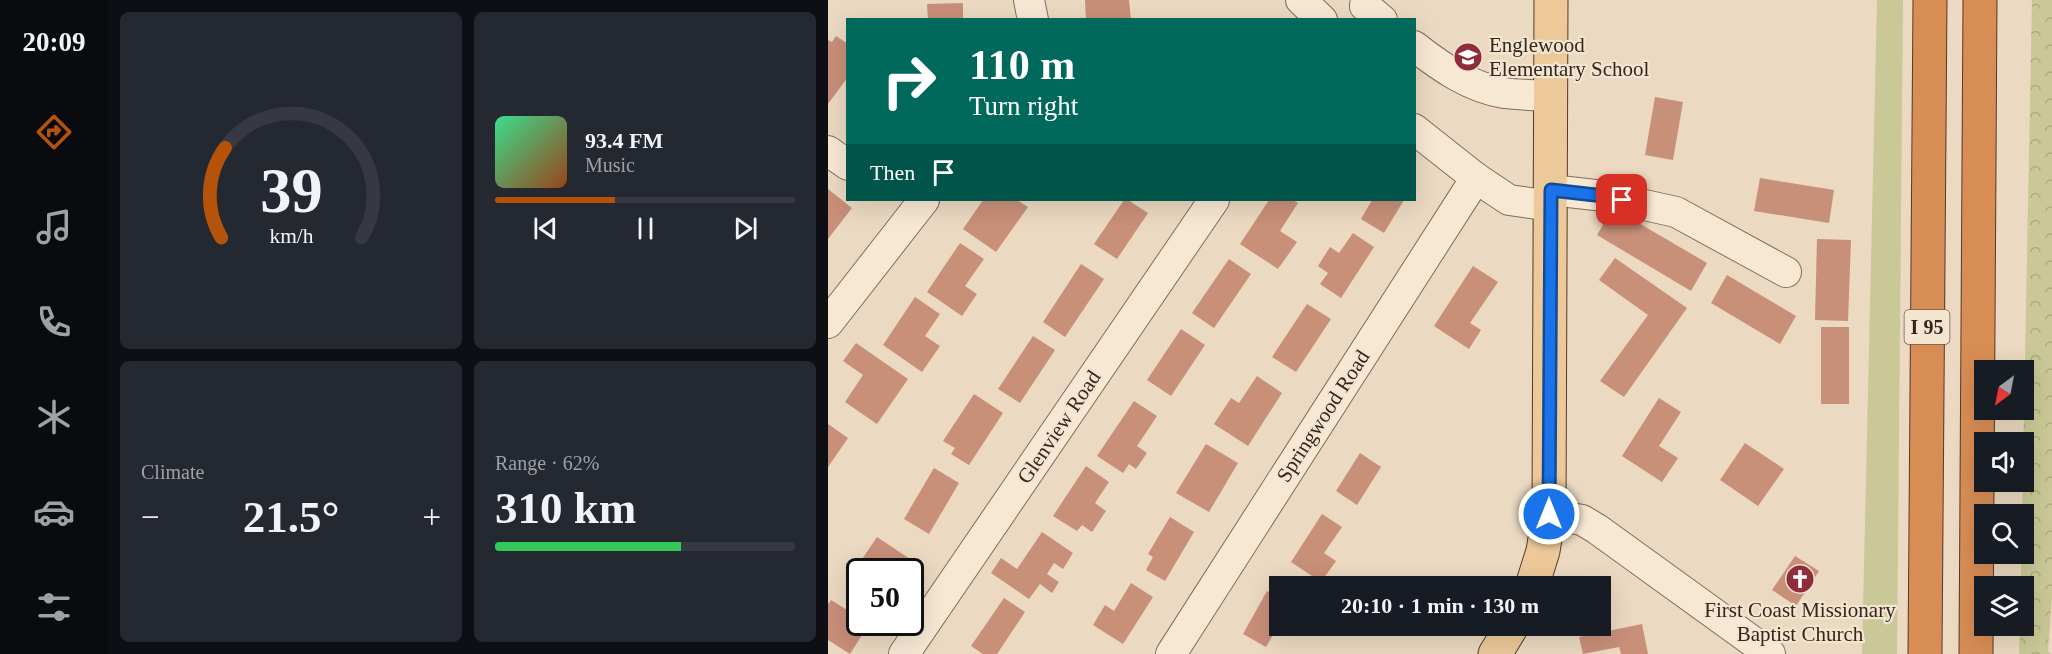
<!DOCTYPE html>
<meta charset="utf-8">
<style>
:root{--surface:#171b24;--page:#242831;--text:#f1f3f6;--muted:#9ea1a6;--line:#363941;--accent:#b45309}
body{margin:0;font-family:Georgia,serif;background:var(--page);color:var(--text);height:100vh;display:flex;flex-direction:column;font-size:22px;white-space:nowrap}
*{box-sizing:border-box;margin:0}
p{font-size:20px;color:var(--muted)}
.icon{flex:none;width:33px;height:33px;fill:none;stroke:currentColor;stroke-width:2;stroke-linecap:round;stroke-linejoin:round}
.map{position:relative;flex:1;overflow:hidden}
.side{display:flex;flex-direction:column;gap:12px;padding:12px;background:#0d0f14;width:720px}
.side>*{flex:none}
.banner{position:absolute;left:18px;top:18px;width:570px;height:183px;border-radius:0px;box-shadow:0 6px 24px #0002;background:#00695c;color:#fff;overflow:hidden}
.needle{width:39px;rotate:212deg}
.controls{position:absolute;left:1146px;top:360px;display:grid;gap:12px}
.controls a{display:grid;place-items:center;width:60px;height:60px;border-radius:0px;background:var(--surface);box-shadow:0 6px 24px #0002;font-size:30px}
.speed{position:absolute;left:18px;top:558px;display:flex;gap:12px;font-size:30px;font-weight:700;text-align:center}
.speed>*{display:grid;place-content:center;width:78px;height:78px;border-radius:50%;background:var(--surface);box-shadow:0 6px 24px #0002;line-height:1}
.speed .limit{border:3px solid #111;border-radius:9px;background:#fff;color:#111}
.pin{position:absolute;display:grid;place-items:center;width:51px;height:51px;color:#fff;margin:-26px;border-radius:12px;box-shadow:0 3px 9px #0006}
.me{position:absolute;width:66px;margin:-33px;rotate:0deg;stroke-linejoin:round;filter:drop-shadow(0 0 4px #0008)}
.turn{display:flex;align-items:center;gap:21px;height:126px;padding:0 24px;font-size:27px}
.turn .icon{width:78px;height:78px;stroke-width:2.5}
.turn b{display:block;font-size:42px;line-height:51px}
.then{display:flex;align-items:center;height:57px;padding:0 24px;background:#0003;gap:12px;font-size:22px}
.big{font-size:45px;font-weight:800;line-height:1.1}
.side .tile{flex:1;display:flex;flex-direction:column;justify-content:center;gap:9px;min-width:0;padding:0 21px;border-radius:9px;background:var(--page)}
.side .dial{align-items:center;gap:0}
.dial svg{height:156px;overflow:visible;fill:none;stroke:var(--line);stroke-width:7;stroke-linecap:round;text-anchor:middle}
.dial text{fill:var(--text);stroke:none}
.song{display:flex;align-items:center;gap:18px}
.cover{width:72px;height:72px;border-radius:9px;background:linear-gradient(135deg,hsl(150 70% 55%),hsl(20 70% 35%))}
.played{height:6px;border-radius:3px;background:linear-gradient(90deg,var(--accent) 40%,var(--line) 40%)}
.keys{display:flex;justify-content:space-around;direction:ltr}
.heat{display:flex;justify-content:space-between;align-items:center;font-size:33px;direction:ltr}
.charge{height:9px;border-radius:4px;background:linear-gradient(90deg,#34c759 62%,var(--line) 0)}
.side .tiles{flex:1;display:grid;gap:12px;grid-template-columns:repeat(2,1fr)}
.trip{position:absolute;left:441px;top:576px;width:342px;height:60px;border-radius:0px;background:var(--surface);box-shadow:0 6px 24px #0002;font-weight:800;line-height:60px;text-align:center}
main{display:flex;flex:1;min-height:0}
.menu{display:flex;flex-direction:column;width:108px;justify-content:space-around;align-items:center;background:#090b0e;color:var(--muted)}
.menu .icon{width:42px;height:42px}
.menu .on{color:var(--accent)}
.menu b{font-size:27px;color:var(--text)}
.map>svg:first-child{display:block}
.grass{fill:#c9c896}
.forest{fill:url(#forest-crowns)}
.building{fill:#c88f79}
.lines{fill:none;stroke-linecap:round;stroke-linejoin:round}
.minor-casing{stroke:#846b5a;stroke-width:32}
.major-casing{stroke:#523a2e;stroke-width:35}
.highway-casing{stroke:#523a2e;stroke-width:35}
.minor{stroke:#f7e8d4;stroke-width:30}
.major{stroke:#edc99a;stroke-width:33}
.highway{stroke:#d88d55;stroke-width:33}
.route-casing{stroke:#114b97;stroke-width:15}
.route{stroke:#1a73e8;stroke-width:10}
.labels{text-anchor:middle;stroke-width:4.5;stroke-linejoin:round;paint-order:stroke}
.shield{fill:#f3e5d0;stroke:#6d5f53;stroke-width:1.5}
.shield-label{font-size:20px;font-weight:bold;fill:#34251d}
.poi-label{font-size:21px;fill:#34251d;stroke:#f3e5d0;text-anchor:start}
.street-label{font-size:21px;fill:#34251d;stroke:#f3e5d0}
</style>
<main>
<nav class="menu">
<b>20:09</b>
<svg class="icon on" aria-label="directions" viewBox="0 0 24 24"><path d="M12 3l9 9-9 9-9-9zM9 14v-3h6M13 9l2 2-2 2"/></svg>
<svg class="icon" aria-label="music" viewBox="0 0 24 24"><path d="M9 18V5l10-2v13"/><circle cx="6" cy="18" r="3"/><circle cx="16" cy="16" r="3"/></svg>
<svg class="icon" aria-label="phone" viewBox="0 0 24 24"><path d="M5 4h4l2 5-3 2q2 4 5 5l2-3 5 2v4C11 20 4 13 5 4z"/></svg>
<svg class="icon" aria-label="climate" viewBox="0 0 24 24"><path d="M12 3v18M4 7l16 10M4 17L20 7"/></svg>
<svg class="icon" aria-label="car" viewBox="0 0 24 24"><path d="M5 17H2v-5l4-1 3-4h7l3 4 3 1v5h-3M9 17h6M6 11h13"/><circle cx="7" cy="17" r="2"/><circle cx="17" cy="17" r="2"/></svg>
<svg class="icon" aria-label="filters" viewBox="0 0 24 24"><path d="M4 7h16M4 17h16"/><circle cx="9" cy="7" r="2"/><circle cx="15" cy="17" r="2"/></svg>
</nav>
<section class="side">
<div class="tiles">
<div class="tile dial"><svg viewBox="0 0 100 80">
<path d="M14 69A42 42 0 1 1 86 69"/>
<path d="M14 69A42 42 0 0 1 16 23" stroke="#b45309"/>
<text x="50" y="56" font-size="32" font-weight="700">39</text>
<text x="50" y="72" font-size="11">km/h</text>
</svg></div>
<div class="tile">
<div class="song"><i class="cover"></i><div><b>93.4 FM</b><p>Music</p></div></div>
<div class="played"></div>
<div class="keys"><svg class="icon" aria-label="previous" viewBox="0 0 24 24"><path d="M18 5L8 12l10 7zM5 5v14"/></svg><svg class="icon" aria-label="pause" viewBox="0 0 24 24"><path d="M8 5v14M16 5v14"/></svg><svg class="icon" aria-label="next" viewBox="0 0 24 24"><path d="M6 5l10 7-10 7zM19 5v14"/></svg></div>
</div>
<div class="tile"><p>Climate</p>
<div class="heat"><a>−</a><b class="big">21.5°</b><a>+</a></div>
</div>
<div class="tile"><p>Range · 62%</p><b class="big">310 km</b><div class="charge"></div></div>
</div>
</section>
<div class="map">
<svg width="1224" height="654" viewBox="0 0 1224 654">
<defs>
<pattern id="forest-crowns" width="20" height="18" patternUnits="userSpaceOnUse" patternTransform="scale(1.5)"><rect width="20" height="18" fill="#c9c896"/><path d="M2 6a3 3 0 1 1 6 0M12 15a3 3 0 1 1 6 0" fill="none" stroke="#adac81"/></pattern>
</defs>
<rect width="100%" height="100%" fill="#ebd9c1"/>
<polygon class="grass" points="1049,0 1075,0 1069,654 1034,654"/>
<polygon class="forest" points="1204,0 1224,0 1224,597 1220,651 1223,654 1191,654 1192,626 1196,626 1196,586 1193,586 1193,554 1196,554 1194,514"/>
<g class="building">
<polygon points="257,0 301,0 303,20 258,20"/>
<polygon points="135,3 135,20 100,20 99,4"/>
<polygon points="8,36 20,44 20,77 0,104 0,40 4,42"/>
<polygon points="827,97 855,102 845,160 817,155"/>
<polygon points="932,178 1006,190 1001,223 926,211"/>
<polygon points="0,189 24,208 0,239"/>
<polygon points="155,200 167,201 168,200 189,200 200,207 168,252 135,229"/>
<polygon points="296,200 300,200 320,213 289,259 266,244"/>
<polygon points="441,200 465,200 470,203 452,231 469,242 450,269 412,244"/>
<polygon points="544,200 576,200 556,233 533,219"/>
<polygon points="785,208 879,263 863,291 769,235"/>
<polygon points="525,233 546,247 513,298 492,284 500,273 490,266 502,247 511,253"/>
<polygon points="989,239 1023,240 1020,321 987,320"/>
<polygon points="132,243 156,259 137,286 149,294 134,316 99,292"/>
<polygon points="787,258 859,308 796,397 772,381 820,315 771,280"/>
<polygon points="401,259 423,274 386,328 364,313"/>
<polygon points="253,264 276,279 237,337 215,322"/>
<polygon points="645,266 670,282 642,323 653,330 641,349 606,326"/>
<polygon points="899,275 968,316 952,344 883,303"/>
<polygon points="87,297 112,314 97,336 112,346 94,372 55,345"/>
<polygon points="479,304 503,319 468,372 444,357"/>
<rect x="993" y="327" width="28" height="77"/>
<polygon points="353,329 377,345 343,396 319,380"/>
<polygon points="205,336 227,350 192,403 170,389"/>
<polygon points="28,343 80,379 49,424 17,402 35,375 15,361"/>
<polygon points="429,376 454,393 420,446 386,424 403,398 411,403"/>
<polygon points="146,394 175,413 141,465 123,454 127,448 115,441"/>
<polygon points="831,398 853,412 831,446 850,458 834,482 794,456"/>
<polygon points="306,401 329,416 309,446 319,453 308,469 301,464 295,473 269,456"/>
<polygon points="0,424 20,438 0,467"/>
<polygon points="917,443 956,469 930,506 892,480"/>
<polygon points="378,444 410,463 381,512 348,493"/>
<polygon points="532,453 553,467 529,505 508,491"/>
<polygon points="258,466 281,482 267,503 278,511 264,532 254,525 249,531 225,516"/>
<polygon points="106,468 131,483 101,534 76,519"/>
<polygon points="494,514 514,527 496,553 508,561 493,582 463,562"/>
<polygon points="342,517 366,532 337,581 318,570 325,557 320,554"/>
<polygon points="214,532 245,553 235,569 226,563 219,574 231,582 224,593 212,584 201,599 163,573 173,558 189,569"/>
<polygon points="49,537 82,559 73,572 32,572 32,584 22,577"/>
<polygon points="967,556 991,571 968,606 944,590"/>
<polygon points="303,583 325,597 295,644 265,625 277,605 286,611"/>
<polygon points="439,591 452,598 452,623 438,647 415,634"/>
<polygon points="176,598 197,612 169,654 155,654 143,646"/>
<polygon points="3,600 32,618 32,622 41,624 22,654 0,640 0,604"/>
<polygon points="814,624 820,654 793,654 791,647 755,654 751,637"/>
</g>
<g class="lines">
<g class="minor-casing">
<g id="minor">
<polyline points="201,0 205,20"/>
<polyline points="473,0 494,20"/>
<polyline points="538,0 537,6 554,20"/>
<path d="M586,46C613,67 641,87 676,93C691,95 707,95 722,96"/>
<polyline points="586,129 648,178 681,200 723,206"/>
<polyline points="0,151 20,165"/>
<polyline points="723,190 776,196 848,212 958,272"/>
<polyline points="0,323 96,200"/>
<polyline points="721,514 754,520 769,529 942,654"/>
<polyline points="76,654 386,200"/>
<polyline points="343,654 648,178"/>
</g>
</g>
<g class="major-casing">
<g id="major">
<polyline points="704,586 715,551 721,514 723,0"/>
<polyline points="667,654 684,626"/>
</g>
</g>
<g class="highway-casing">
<g id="highway">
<polyline points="1097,654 1102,0"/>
<polyline points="1148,654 1152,0"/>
</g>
</g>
<use href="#minor" class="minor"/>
<use href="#major" class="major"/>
<use href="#highway" class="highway"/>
</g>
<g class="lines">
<g class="route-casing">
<polyline id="route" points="721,514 723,190 776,196 794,200"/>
</g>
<use href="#route" class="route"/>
</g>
<defs>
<g id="school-disc" transform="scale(1.5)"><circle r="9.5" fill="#902d3a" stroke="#f3e5d0"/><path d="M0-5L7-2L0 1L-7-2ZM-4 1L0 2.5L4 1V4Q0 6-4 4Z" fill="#fff"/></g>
<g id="church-disc" transform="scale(1.5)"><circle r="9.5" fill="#902d3a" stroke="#f3e5d0"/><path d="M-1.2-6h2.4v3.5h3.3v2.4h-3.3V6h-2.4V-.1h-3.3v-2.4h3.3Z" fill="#fff"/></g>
</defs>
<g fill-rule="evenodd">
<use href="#school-disc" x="640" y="57"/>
<use href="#church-disc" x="972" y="579"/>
</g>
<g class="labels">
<rect class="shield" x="1076.5" y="310" width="45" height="34" rx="4.5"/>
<g class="shield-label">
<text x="1099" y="334">I 95</text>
</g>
<g class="poi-label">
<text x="661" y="52">Englewood<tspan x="661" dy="24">Elementary School</tspan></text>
<text x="972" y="617" text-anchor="middle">First Coast Missionary<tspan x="972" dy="24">Baptist Church</tspan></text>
</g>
<g class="street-label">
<text transform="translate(495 416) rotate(-57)" y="7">Springwood Road</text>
<text transform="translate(231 427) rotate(-56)" y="7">Glenview Road</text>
</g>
</g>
</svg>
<div class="controls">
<a><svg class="needle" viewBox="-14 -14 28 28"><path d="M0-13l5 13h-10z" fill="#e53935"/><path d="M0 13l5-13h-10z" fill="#9ea1a6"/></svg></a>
<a><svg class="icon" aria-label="sound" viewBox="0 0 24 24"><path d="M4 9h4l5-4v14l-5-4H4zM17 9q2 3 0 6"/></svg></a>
<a><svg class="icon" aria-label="search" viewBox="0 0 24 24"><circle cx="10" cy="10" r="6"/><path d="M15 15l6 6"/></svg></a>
<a><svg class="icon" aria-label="layers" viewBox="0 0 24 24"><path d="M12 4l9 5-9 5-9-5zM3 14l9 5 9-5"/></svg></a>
</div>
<div class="speed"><div class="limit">50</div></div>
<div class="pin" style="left:794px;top:200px;background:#d93025"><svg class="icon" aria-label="arrive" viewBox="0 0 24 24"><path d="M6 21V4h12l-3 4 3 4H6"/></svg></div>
<svg class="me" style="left:721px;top:514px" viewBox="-20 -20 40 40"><circle r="17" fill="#1a73e8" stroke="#fff" stroke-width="3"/><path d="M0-11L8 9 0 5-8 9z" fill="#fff"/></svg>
<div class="trip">20:10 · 1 min · 130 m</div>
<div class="banner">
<div class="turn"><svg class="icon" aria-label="right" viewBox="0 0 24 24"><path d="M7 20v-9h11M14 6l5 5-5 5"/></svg><div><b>110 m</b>Turn right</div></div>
<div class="then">Then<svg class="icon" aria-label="arrive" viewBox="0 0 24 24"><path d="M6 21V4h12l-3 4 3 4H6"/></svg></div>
</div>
</div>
</main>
